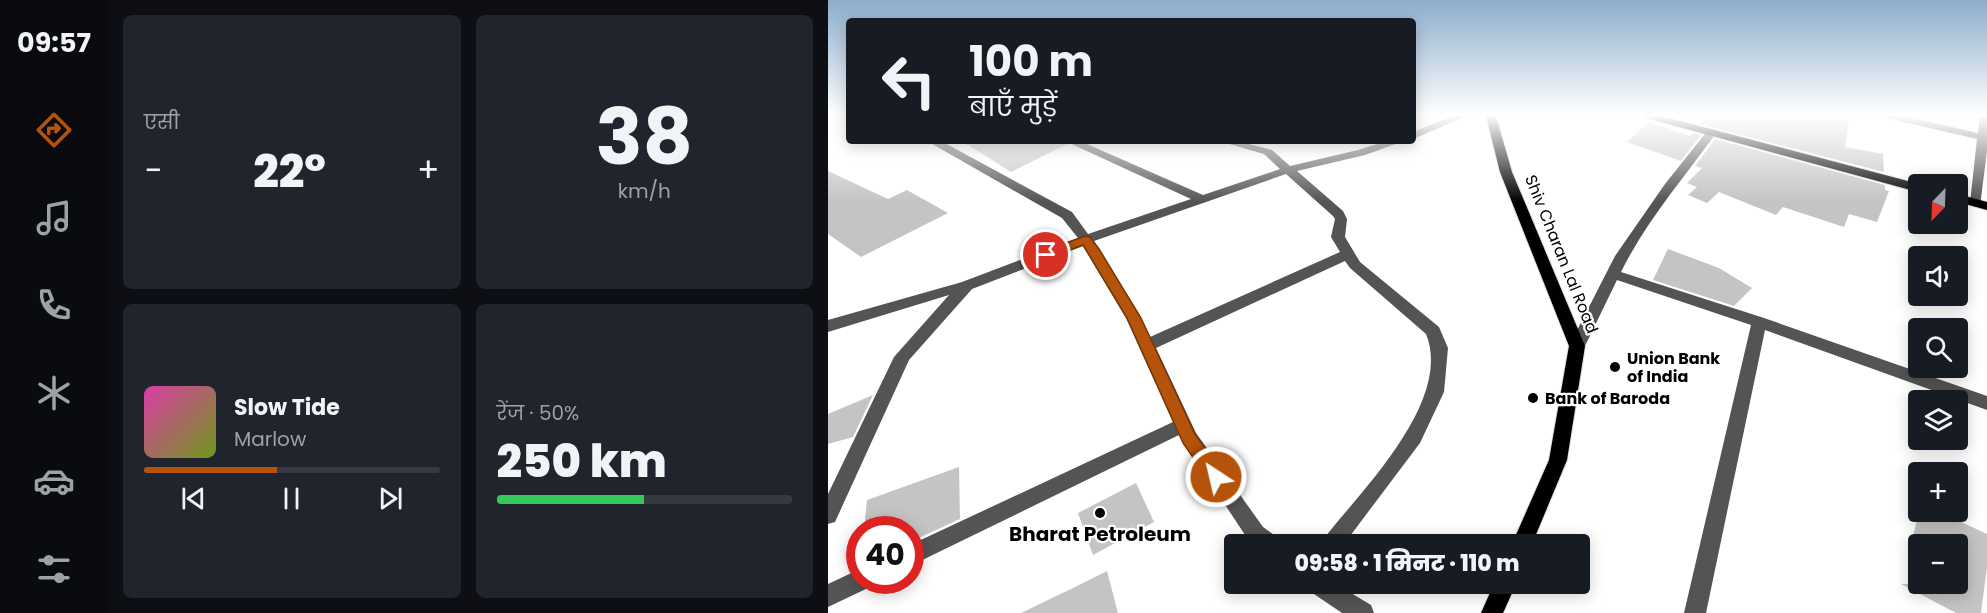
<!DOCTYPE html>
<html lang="hi">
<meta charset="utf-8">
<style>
:root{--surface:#171b24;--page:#20242c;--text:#f1f3f6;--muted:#9ea1a6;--line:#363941;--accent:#b45309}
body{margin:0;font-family:Poppins,"Noto Sans Devanagari",sans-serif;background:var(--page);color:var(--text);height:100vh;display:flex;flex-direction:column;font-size:22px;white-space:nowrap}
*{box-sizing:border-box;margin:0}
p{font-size:20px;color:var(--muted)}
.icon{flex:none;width:33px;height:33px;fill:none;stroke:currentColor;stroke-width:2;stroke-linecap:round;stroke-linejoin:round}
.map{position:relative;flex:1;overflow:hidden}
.side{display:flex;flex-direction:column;gap:15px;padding:15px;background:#0d0f14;width:720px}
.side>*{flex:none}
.guide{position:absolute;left:18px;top:18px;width:570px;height:126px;border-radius:6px;box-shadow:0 3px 15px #0003;background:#171b24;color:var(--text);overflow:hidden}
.needle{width:39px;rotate:203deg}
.buttons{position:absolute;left:1080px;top:174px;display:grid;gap:12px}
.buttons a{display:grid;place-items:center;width:60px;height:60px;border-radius:6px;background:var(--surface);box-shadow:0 3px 15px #0003;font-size:30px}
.speed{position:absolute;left:18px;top:516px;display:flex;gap:12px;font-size:30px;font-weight:700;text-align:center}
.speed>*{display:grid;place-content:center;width:78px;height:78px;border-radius:50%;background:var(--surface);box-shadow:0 3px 15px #0003;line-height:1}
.speed .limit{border:9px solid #d22;background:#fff;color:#111}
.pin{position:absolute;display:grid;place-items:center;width:51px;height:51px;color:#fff;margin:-26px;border:3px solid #fff;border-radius:50%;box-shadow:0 2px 6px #0007}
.me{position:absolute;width:66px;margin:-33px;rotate:325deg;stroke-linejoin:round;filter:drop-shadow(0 0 4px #0008)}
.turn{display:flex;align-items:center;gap:21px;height:126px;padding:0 24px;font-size:27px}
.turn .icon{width:78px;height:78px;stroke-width:2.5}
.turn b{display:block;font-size:42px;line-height:51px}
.big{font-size:45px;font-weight:800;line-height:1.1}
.side .card{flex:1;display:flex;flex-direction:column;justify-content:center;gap:9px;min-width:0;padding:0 21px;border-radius:9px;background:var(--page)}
.side .dial{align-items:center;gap:0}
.dial b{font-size:78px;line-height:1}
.song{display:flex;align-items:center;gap:18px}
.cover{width:72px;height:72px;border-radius:9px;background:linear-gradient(135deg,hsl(320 70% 55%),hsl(80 70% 35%))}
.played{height:6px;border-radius:3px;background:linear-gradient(90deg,var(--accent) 45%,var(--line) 45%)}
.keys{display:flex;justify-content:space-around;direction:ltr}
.heat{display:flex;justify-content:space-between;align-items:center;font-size:33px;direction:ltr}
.charge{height:9px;border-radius:4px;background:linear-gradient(90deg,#34c759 50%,var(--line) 0)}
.side .tiles{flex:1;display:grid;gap:15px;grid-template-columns:repeat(2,1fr)}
.trip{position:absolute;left:396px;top:534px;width:366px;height:60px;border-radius:6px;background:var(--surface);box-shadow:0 3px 15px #0003;font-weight:800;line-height:60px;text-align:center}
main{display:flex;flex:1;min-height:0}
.tabs{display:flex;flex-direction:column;width:108px;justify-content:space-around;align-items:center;background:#090b0e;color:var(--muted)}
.tabs .icon{width:42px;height:42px}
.tabs .on{color:var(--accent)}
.tabs b{font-size:27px;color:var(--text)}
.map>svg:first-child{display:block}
.building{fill:#c4c4c4}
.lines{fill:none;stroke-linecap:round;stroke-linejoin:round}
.major-casing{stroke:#dbdbdb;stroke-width:2}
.minor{fill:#545454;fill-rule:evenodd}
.major{fill:#000;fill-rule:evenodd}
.route{fill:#b45309;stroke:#753606;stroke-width:1.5}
.poi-dot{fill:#000;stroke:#fff;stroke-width:2}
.labels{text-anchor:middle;stroke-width:4.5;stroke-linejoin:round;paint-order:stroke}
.street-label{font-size:16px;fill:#000;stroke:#fff}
.poi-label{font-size:16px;font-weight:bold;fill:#000;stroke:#fff;text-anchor:start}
.near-poi-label{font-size:20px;font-weight:bold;fill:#000;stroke:#fff}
</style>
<main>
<nav class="tabs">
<b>09:57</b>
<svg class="icon on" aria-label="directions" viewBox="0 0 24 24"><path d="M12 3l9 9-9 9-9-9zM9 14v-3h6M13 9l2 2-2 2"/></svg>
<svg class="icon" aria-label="music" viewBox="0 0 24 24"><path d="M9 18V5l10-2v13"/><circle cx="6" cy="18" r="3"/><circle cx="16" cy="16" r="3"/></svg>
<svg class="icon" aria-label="phone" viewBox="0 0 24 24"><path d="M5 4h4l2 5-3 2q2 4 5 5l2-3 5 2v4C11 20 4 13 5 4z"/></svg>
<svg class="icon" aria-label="climate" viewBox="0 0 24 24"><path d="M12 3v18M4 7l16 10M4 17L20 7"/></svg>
<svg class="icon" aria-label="car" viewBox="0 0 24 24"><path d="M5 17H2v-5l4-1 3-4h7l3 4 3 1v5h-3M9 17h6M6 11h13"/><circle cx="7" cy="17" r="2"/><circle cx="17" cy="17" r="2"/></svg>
<svg class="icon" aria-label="filters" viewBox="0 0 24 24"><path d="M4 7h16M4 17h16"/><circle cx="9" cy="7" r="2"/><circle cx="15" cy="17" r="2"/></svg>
</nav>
<section class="side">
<div class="tiles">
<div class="card"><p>एसी</p>
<div class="heat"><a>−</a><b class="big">22°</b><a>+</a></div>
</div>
<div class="card dial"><b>38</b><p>km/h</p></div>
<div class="card">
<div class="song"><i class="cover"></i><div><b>Slow Tide</b><p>Marlow</p></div></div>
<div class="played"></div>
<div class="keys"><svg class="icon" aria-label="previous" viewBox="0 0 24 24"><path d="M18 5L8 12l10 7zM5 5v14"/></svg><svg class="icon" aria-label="pause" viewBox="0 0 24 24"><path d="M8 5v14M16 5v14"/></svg><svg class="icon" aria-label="next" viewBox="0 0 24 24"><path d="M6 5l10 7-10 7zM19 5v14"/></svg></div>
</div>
<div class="card"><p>रेंज · 50%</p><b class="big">250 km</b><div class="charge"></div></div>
</div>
</section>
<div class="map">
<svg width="1159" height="613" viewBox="0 0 1159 613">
<rect width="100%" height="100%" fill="#fff"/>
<g class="building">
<polygon points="878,116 1022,116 1017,147 1055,154 1056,172 871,124"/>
<polygon points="821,122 862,136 864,133 873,135 853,161 799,142"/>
<polygon points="887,139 1057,185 1057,190 1061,191 1049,222 1021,214 1016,227 955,207 948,215 891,192 879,203 860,195 869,187 859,183 874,168 867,166"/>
<polygon points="134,141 235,141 239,144 183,172"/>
<polygon points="0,171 60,199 79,190 120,213 33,257 0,234"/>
<polygon points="840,249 891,268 924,288 906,306 825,280"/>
<polygon points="45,395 25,437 0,444 0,414"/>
<polygon points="131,467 132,519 82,542 82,530 36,530 39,500"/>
<polygon points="308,483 326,522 265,555 250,513"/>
<polygon points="1091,512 1112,512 1159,534 1159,567 1153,613 1128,613 1073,584 1130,584 1130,544 1083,544"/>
<polygon points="279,571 290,613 193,613 245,588"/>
</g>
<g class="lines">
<g class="major-casing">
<g id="major">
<polygon points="658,116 668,116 684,172 757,346 739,460 704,544 684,544 721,460 741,346 672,172"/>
<polygon points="817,116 833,116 1091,184 1090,192 818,118"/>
<polygon points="1130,194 1159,202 1159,210 1130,202"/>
<polygon points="666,584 688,584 675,613 653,613"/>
</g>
</g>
<g class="minor">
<polygon points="625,116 639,116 585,139 585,132"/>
<polygon points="1057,116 1075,116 1150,133 1152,116 1159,116 1159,151 1152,206 1144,206 1142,203 1149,139 1058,118"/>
<path d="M884,129L889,132C856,178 818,221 793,272L936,318L1159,396V410L937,330L878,613H856L923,325L789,280L755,350H743L741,346L787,256L837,184L880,130Z"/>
<path d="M99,141H113L244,212L260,234L363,199L237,141H252L375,195L452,169L436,154L391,141H410L444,150L462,166L530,150L559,141H576L537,155L469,171L515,211L519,219L517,237L532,262L611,327L620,348L616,392L592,443L516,544H494L497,537C535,489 625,400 598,334L522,268L517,261L328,348L368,433L435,527L449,537L452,544H426L421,541L351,435L82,566V545L345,422L298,318L255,246L144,289L81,360L7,522L0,524V494L66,357L121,295L0,332V320L134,282L250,238L234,218ZM458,174L505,216L507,219L503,237L512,252L322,337L311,314L266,241Z"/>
<polygon points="32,569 32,580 43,580 40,588 0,607 0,584"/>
<polygon points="480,584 508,584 543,605 546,613 514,613 483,592"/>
</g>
<use href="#major" class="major"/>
</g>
<linearGradient id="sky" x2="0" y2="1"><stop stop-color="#8cadcc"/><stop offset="0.57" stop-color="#fff"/><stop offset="1" stop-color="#fff" stop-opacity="0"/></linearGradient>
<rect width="1159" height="202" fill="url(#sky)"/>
<polygon class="route" points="257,236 262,237 271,249 313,318 367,434 394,471 397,477 394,482 388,484 382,482 355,443 299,318 255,245 218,259 211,255 213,252"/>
<g class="poi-dot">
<circle cx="787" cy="367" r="6"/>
<circle cx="705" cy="398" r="6"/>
<circle cx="272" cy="513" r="6"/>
</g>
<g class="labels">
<g class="street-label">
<text transform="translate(734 254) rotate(68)" y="6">Shiv Charan Lal Road</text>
</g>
<g class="poi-label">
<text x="799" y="364">Union Bank<tspan x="799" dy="18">of India</tspan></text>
<text x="717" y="404">Bank of Baroda</text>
</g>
<g class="near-poi-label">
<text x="272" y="541">Bharat Petroleum</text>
</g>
</g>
</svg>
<div class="buttons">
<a><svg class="needle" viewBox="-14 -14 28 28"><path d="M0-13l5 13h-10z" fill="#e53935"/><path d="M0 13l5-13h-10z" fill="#9ea1a6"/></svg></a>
<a><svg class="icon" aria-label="sound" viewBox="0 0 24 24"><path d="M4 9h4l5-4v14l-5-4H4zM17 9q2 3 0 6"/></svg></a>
<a><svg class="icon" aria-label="search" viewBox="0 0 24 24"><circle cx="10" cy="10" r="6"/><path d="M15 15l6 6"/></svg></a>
<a><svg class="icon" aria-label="layers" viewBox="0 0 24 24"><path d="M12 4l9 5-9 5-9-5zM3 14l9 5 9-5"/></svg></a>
<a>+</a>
<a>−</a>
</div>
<div class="speed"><div class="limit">40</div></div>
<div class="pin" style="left:218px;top:255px;background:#d93025"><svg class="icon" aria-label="arrive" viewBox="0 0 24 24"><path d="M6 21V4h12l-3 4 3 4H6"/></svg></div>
<svg class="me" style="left:388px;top:477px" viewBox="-20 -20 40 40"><circle r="17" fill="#b45309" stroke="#fff" stroke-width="3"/><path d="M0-11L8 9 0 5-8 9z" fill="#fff"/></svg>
<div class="trip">09:58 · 1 मिनट · 110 m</div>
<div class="guide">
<div class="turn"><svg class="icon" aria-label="left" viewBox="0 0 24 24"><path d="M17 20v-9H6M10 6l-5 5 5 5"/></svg><div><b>100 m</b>बाएँ मुड़ें</div></div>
</div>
</div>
</main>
